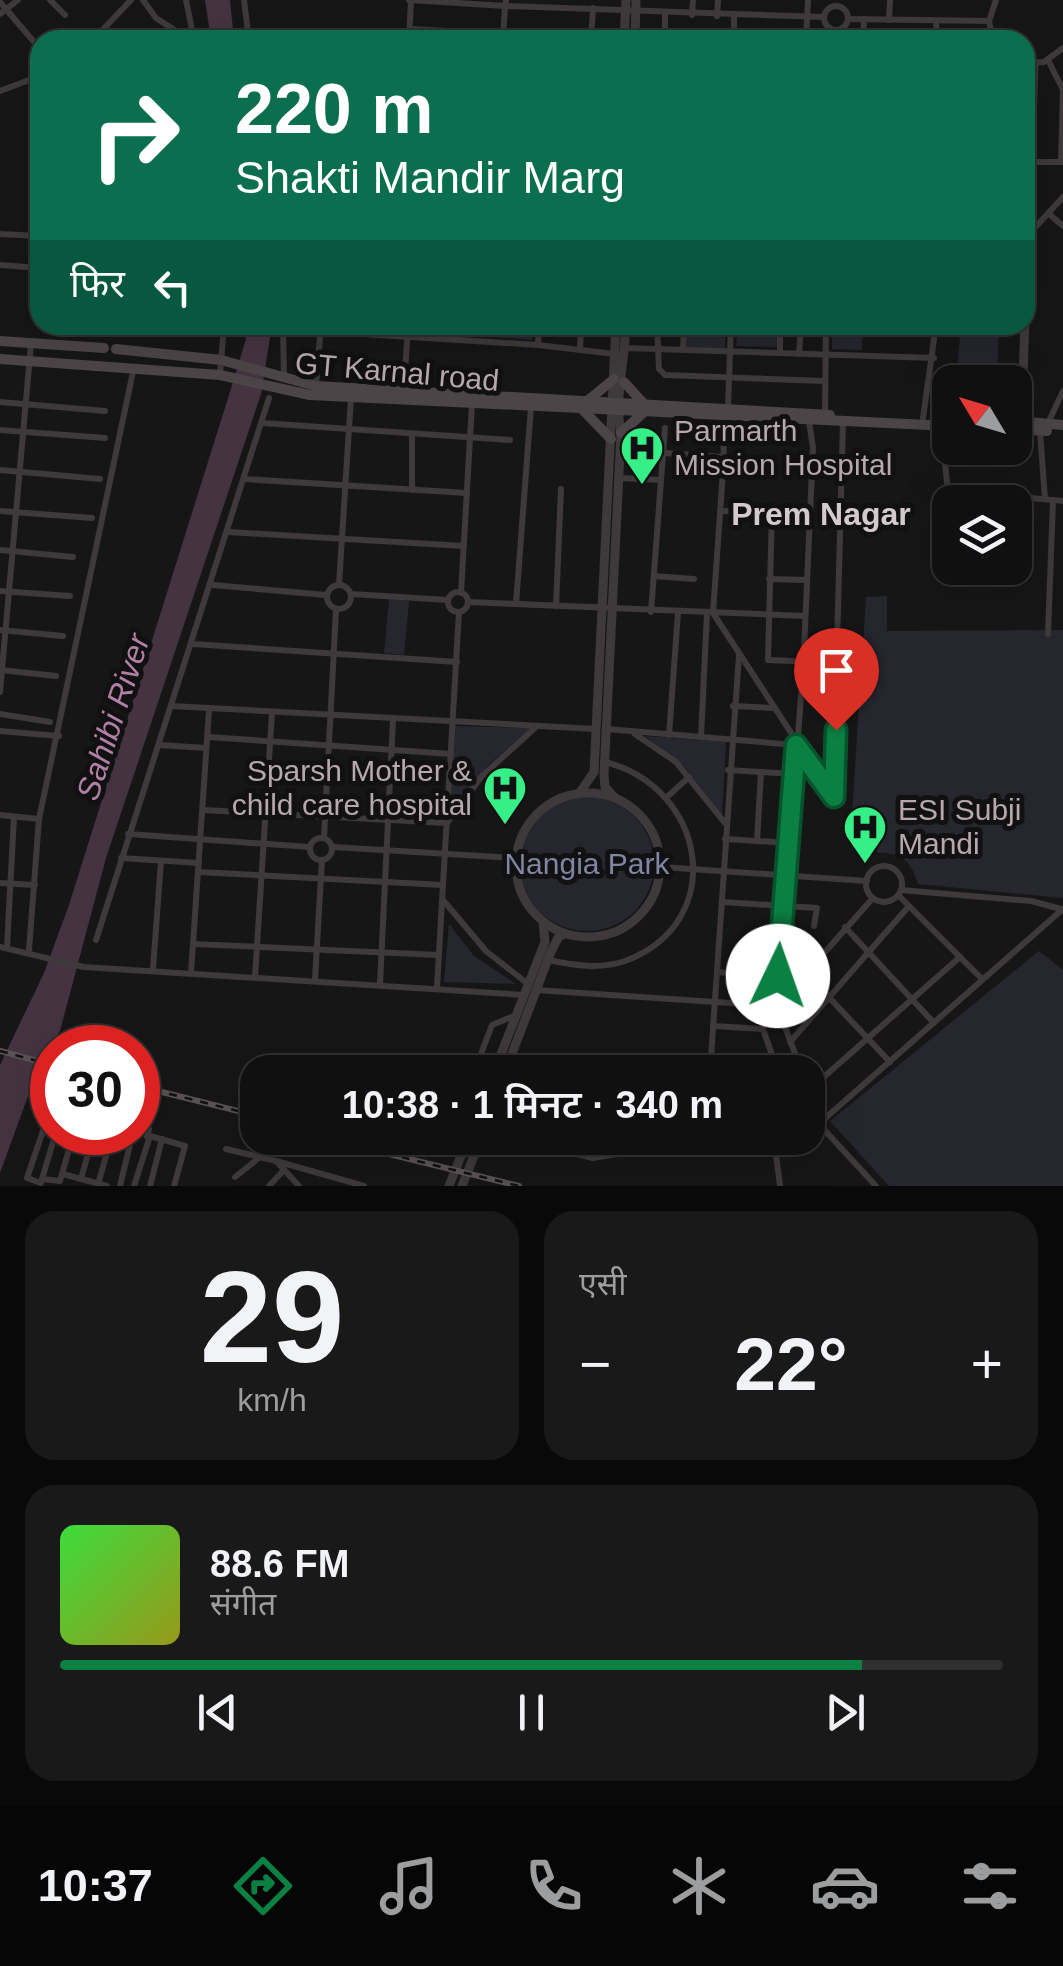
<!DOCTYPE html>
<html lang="hi">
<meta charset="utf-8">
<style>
:root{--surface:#111010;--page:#1a1919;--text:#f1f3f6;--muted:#9c9d9f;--line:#303030;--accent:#0b8043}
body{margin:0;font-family:Arial,"Noto Sans Devanagari",sans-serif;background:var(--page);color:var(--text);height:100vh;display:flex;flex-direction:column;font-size:38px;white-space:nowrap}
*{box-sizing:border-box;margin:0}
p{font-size:32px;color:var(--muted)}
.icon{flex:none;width:55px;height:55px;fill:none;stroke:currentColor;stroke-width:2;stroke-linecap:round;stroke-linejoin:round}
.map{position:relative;height:1186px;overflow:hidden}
.details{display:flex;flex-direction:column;gap:25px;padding:25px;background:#090909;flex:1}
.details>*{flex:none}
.guide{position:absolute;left:30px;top:30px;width:1005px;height:305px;border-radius:30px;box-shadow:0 10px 40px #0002,0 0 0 2px var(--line);background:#0b6e4f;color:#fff;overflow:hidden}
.needle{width:65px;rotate:308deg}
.buttons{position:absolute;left:932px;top:365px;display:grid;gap:20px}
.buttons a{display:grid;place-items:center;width:100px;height:100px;border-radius:20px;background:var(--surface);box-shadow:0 10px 40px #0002,0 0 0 2px var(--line);font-size:50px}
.speed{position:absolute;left:30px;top:1025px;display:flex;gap:20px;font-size:50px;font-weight:700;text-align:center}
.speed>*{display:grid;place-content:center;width:130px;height:130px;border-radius:50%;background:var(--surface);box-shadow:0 10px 40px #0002,0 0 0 2px var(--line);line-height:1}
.speed .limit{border:15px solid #d22;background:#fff;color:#111}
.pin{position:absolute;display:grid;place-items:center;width:85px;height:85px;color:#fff;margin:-102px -42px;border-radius:50% 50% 50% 0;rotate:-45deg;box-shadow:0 0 10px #0007}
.pin .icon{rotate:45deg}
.me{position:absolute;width:110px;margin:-55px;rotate:3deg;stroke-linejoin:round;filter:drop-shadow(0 0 8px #0008)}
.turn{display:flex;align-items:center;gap:35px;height:210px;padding:0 40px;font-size:45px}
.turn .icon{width:130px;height:130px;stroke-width:2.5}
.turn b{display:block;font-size:70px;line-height:85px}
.then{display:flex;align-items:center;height:95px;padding:0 40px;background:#0003;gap:20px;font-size:38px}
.big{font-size:75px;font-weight:600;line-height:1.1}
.details .widget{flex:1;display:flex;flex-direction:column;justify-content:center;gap:15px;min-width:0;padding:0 35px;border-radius:30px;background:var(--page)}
.details .dial{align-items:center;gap:0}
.dial b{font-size:130px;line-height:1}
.song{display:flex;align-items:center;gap:30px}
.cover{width:120px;height:120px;border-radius:15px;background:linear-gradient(135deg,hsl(120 70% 55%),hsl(60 70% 35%))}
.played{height:10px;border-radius:5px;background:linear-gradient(90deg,var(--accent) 85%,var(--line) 85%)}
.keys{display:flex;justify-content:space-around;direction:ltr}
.heat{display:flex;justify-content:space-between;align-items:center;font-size:55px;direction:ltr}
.details .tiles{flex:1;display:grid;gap:25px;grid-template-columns:1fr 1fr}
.widget:last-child{grid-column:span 2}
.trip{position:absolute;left:240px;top:1055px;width:585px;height:100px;border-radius:30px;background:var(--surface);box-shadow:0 10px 40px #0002,0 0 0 2px var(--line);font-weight:600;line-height:100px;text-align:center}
.tab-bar{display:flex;height:160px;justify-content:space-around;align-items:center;background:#070606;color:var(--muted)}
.tab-bar .icon{width:70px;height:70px}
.tab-bar .active{color:var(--accent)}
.tab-bar b{font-size:45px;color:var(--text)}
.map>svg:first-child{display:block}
.green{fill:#26262f}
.water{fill:#453341}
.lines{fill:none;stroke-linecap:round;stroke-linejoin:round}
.minor{stroke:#3e393b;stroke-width:6}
.tertiary{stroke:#3e393b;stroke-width:9}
.secondary{stroke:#4c4548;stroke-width:10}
.rail-casing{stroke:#595255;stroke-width:6}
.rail{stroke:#121111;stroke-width:2.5;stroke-dasharray:8;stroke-linecap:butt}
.route-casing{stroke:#07532c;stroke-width:25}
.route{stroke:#0b8043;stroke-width:18}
.labels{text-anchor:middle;stroke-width:10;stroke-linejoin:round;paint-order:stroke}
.street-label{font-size:30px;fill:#b7a8b0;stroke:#121111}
.poi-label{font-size:30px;fill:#b7a8b0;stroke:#121111;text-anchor:start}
.park-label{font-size:30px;fill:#7f85a2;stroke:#121111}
.neighbourhood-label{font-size:32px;font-weight:bold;fill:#d3c9ce;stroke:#121111}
.water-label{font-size:32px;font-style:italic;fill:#b27fa6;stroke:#121111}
</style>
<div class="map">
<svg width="1063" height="1186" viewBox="0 0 1063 1186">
<rect width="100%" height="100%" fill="#171616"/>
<g class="green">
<polygon points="486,325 534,325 532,340 485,336"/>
<rect x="685" y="325" width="40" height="23"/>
<polygon points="738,325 777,325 777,347 736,346"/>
<polygon points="832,325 863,325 862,350 832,349"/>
<polygon points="961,325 999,325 997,382 956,382"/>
<path d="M887,596V631L1063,630V898L918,884C910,860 903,853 878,853L852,814L866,597Z"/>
<polygon points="389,599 409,601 404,655 384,653"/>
<polygon points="455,726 531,728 487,766 450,814"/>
<polygon points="645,736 726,742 722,815 683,765"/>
<circle cx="587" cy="864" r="67"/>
<polygon points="449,924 474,956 516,984 444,982"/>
<polygon points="1039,951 1063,970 1063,1186 889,1186 830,1121"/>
</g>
<g class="water">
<polygon points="205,0 230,0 234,40 211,40"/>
<polygon points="245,325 272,325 261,394 106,858 60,1031 43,1055 0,1173 0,1065 44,973 69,905 229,395 246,339"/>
</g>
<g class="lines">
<g class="minor">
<polyline points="50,0 65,15"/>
<polyline points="143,0 156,18 190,40"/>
<polyline points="186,0 194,40"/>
<polyline points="244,0 249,40"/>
<polyline points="409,0 505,6 506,0"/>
<polyline points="0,2 40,49"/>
<circle cx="836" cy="18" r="12"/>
<polyline points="0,14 18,0"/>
<polyline points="692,15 693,0"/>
<polyline points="717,16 718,0"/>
<polyline points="848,19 989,21"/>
<polyline points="889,20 890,0"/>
<polyline points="936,21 937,40"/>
<polyline points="410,29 503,34"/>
<polyline points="93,40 131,0"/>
<polyline points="409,40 411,0"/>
<polyline points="503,40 505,6 823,17"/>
<polyline points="591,40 593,8"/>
<polyline points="665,40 665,14"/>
<polyline points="734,40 734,17"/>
<polyline points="806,40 808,0"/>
<polyline points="863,40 864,19"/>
<polyline points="993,40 989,21 996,0"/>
<polyline points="1048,60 1062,88"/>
<polyline points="1025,63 1044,62 1063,48"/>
<polyline points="0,91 40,76"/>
<polyline points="1032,162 1061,162 1063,89"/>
<polyline points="1049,214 1063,226"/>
<polyline points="1030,233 1063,197"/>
<polyline points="0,234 40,236"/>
<polyline points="0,265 40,268"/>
<polyline points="39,267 40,241"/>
<polyline points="657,325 659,369 665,375 824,381"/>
<polyline points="283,328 284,377"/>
<polyline points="283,329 538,345 539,325"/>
<polyline points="439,336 440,325"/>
<polyline points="538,345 615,354"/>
<polyline points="625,348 934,358"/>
<polyline points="580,350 581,325"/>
<polyline points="683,350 684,325"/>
<polyline points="780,351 780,325"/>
<polyline points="799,354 801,325"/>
<polyline points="220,375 224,325"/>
<polyline points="316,385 321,325"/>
<polyline points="404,390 408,325"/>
<polyline points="0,402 105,411"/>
<polyline points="728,408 731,325"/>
<polyline points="825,414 826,325"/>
<polyline points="722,417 724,457 713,613 833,797"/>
<polyline points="923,418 936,325"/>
<polyline points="262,423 510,440"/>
<polyline points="1048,423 1063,391"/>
<polyline points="941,426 948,491 1053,500 1048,634"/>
<polyline points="0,430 105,438"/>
<polyline points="1040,431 1045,499"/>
<polyline points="664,453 724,457"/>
<polyline points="0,470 100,479"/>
<polyline points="620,478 661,480"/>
<polyline points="244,479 467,493"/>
<polyline points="412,490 412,434"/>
<polyline points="1053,500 1063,501"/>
<polyline points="0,511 92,518"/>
<polyline points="720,511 809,513"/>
<polyline points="772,512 768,660 840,663"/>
<polyline points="228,532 464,546"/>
<polyline points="0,550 73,557"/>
<polyline points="654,576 694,579"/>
<polyline points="769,579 807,580"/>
<circle cx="339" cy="597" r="12"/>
<polyline points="213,585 326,595"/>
<polyline points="339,585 351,397"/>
<polyline points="0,591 70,596"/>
<circle cx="458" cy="602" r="10"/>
<polyline points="461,593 472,404"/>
<polyline points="351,594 448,600"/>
<polyline points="469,602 805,616"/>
<polyline points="516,604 531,407"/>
<polyline points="556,606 561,489"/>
<polyline points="651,612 665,428"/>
<polyline points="0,630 63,636"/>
<polyline points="193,644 457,662"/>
<polyline points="1,670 56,676"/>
<polyline points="803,673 813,448 809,421"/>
<polyline points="802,684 777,1006 802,1072"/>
<polyline points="0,692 31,344"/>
<polyline points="171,706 596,729"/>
<polyline points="733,706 772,708"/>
<polyline points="0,714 50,722"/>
<polyline points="607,729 795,745"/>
<polyline points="0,731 59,736"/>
<polyline points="635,734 676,762 725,823"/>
<polyline points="669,735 678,613"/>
<polyline points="208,737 451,754"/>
<polyline points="701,737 707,613"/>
<polyline points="159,745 206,748"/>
<polyline points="728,770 794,774"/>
<polyline points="833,796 843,421"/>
<polyline points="667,797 689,777"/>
<polyline points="203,810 447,823 482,776 537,726"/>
<polyline points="0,815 39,819"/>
<polyline points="128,834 310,847"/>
<circle cx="321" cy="849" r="11"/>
<polyline points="324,838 336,610"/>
<polyline points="725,839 788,843"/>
<polyline points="757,841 761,772"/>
<polyline points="333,847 514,858"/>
<polyline points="121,858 199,863"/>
<circle cx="884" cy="884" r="18"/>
<polyline points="661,867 867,881"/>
<polyline points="198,872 443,885"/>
<polyline points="0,883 35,885"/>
<polyline points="901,890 1031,901 1061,909"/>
<polyline points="898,895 982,979"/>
<polyline points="443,900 486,951 528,984"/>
<polyline points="722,902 817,908 814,926"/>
<polyline points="845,927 934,1023"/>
<polyline points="96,940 269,398"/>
<polyline points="193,944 439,955"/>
<polyline points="0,947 84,967 524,995"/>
<polyline points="7,947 14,817"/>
<polyline points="29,950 39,819 134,367"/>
<path d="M548,960C573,965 600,970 625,961C730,922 706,787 605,762"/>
<polyline points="153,969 161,861"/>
<polyline points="717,972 779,977"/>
<polyline points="191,973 209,710"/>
<polyline points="806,973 890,1062"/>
<polyline points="255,977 272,713"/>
<polyline points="315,979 322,860"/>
<polyline points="380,984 393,720"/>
<polyline points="437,987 459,612"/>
<polyline points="536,990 777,1006"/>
<polyline points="778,1005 873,898"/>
<polyline points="713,1026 763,1029 778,1072"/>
<polyline points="790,1042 909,906"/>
<polyline points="474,1072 492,1025 516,1015"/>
<polyline points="710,1072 739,655"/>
<polyline points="808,1087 822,1121"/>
<polyline points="809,1090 960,957"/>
<polyline points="808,1123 822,1121 1063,909"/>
<polyline points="818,1123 876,1186"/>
<polyline points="138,1131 149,1129 147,1137"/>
<polyline points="774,1138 780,1186"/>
<polyline points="529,1142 593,1158 709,1138"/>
<polyline points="226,1149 276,1161"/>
<polyline points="63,1174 107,1186"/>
<polyline points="235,1177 259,1158"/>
<polyline points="42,1179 60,1181 74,1132"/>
<polyline points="42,1179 56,1132"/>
<polyline points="81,1179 94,1132"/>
<polyline points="41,1183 27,1178 46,1122 52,1117"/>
<polyline points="98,1184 113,1132"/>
<polyline points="120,1186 133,1132"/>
<polyline points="134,1186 150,1136 185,1146 174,1186"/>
<polyline points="150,1186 162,1139"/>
<polyline points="269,1186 284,1170"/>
<polyline points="299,1186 276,1161 364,1186"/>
</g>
<g class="tertiary">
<polyline points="624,40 626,0"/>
<polyline points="635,40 636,0"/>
<polyline points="1025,180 1027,88"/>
<polyline points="1015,421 1022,405 1034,64"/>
<polyline points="580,792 594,772 616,325"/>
<circle cx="588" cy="865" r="72"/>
<path d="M614,797L605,787L604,774L621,433C614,399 625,361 626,325"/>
<polyline points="494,1072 545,942 543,922"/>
<polyline points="505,1072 550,954 559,936 565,934"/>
<polyline points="449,1186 468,1138"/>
<polyline points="462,1186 481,1138"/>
</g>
<g class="secondary">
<polyline points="0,341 104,348"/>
<polyline points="116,349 221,360 316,386 830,415"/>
<polyline points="0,359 220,375 310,395 950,426"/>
<polyline points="624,382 645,405"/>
<polyline points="586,402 614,379"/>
<polyline points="583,410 611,439"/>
<polyline points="1015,421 1063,425"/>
<polyline points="1015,429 1047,431"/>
<polyline points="621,433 643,413"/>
</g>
<g class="rail-casing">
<g id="rail">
<polyline points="0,1051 52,1065"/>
<polyline points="138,1086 258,1116"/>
<polyline points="324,1138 519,1186"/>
</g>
</g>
<use href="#rail" class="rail"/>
</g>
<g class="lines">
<g class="route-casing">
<polyline id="route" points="778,976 796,745 834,797 836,730"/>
</g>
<use href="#route" class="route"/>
</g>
<defs>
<g id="hospital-pin" transform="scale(2.25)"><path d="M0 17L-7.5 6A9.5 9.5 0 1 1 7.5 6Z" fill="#36ef86" stroke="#121111"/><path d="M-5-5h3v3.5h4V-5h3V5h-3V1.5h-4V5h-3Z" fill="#111"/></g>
</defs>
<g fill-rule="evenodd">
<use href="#hospital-pin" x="642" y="448"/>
<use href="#hospital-pin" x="505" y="788"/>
<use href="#hospital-pin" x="865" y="827"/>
</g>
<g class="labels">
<g class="street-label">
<text transform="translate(397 372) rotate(5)" y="10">GT Karnal road</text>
</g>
<g class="poi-label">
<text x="674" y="441">Parmarth<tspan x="674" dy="34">Mission Hospital</tspan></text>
<text x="472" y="781" text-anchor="end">Sparsh Mother &amp;<tspan x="472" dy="34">child care hospital</tspan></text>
<text x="898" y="820">ESI Subji<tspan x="898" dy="34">Mandi</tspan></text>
</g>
<g class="park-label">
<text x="587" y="874">Nangia Park</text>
</g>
<g class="neighbourhood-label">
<text x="821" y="525">Prem Nagar</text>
</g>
<g class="water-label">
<text transform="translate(113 717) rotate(-72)" y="11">Sahibi River</text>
</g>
</g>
</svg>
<div class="buttons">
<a><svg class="needle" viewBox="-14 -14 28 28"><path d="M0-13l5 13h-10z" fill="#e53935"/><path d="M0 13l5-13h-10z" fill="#9c9d9f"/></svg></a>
<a><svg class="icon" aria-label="layers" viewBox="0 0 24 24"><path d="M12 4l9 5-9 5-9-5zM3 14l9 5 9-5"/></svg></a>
</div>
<div class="speed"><div class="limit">30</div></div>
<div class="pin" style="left:836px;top:730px;background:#d93025"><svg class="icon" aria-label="arrive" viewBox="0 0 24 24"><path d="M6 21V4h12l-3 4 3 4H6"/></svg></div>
<svg class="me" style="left:778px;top:976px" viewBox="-20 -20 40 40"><circle r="19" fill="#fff"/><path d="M0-13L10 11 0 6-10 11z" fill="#0b8043"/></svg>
<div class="trip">10:38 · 1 मिनट · 340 m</div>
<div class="guide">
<div class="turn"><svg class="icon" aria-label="right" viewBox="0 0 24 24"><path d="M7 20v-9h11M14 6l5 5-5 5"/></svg><div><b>220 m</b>Shakti Mandir Marg</div></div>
<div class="then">फिर<svg class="icon" aria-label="left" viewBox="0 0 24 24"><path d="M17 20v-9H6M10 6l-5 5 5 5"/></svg></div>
</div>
</div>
<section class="details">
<div class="tiles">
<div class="widget dial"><b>29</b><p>km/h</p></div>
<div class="widget"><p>एसी</p>
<div class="heat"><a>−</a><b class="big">22°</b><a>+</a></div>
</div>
<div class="widget">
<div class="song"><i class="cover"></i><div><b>88.6 FM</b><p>संगीत</p></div></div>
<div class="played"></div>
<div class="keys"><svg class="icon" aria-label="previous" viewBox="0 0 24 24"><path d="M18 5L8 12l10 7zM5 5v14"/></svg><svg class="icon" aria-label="pause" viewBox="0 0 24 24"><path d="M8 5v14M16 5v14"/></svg><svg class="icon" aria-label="next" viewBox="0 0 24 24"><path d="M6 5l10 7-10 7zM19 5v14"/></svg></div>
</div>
</div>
</section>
<nav class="tab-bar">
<b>10:37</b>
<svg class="icon active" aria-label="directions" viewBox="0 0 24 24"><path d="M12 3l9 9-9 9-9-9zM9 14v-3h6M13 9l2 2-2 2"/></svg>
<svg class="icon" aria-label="music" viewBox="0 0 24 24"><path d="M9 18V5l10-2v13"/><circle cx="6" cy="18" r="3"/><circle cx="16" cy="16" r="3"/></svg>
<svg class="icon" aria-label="phone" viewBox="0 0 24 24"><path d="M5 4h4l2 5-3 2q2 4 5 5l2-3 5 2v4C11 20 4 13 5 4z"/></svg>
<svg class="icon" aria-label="climate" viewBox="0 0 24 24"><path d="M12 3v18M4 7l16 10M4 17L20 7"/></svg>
<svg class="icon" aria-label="car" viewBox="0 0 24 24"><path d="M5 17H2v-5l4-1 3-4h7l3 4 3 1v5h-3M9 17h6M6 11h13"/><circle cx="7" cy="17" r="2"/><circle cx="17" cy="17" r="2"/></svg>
<svg class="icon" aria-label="filters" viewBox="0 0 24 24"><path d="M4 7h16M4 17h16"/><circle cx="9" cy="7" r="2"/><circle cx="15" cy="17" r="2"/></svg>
</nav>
